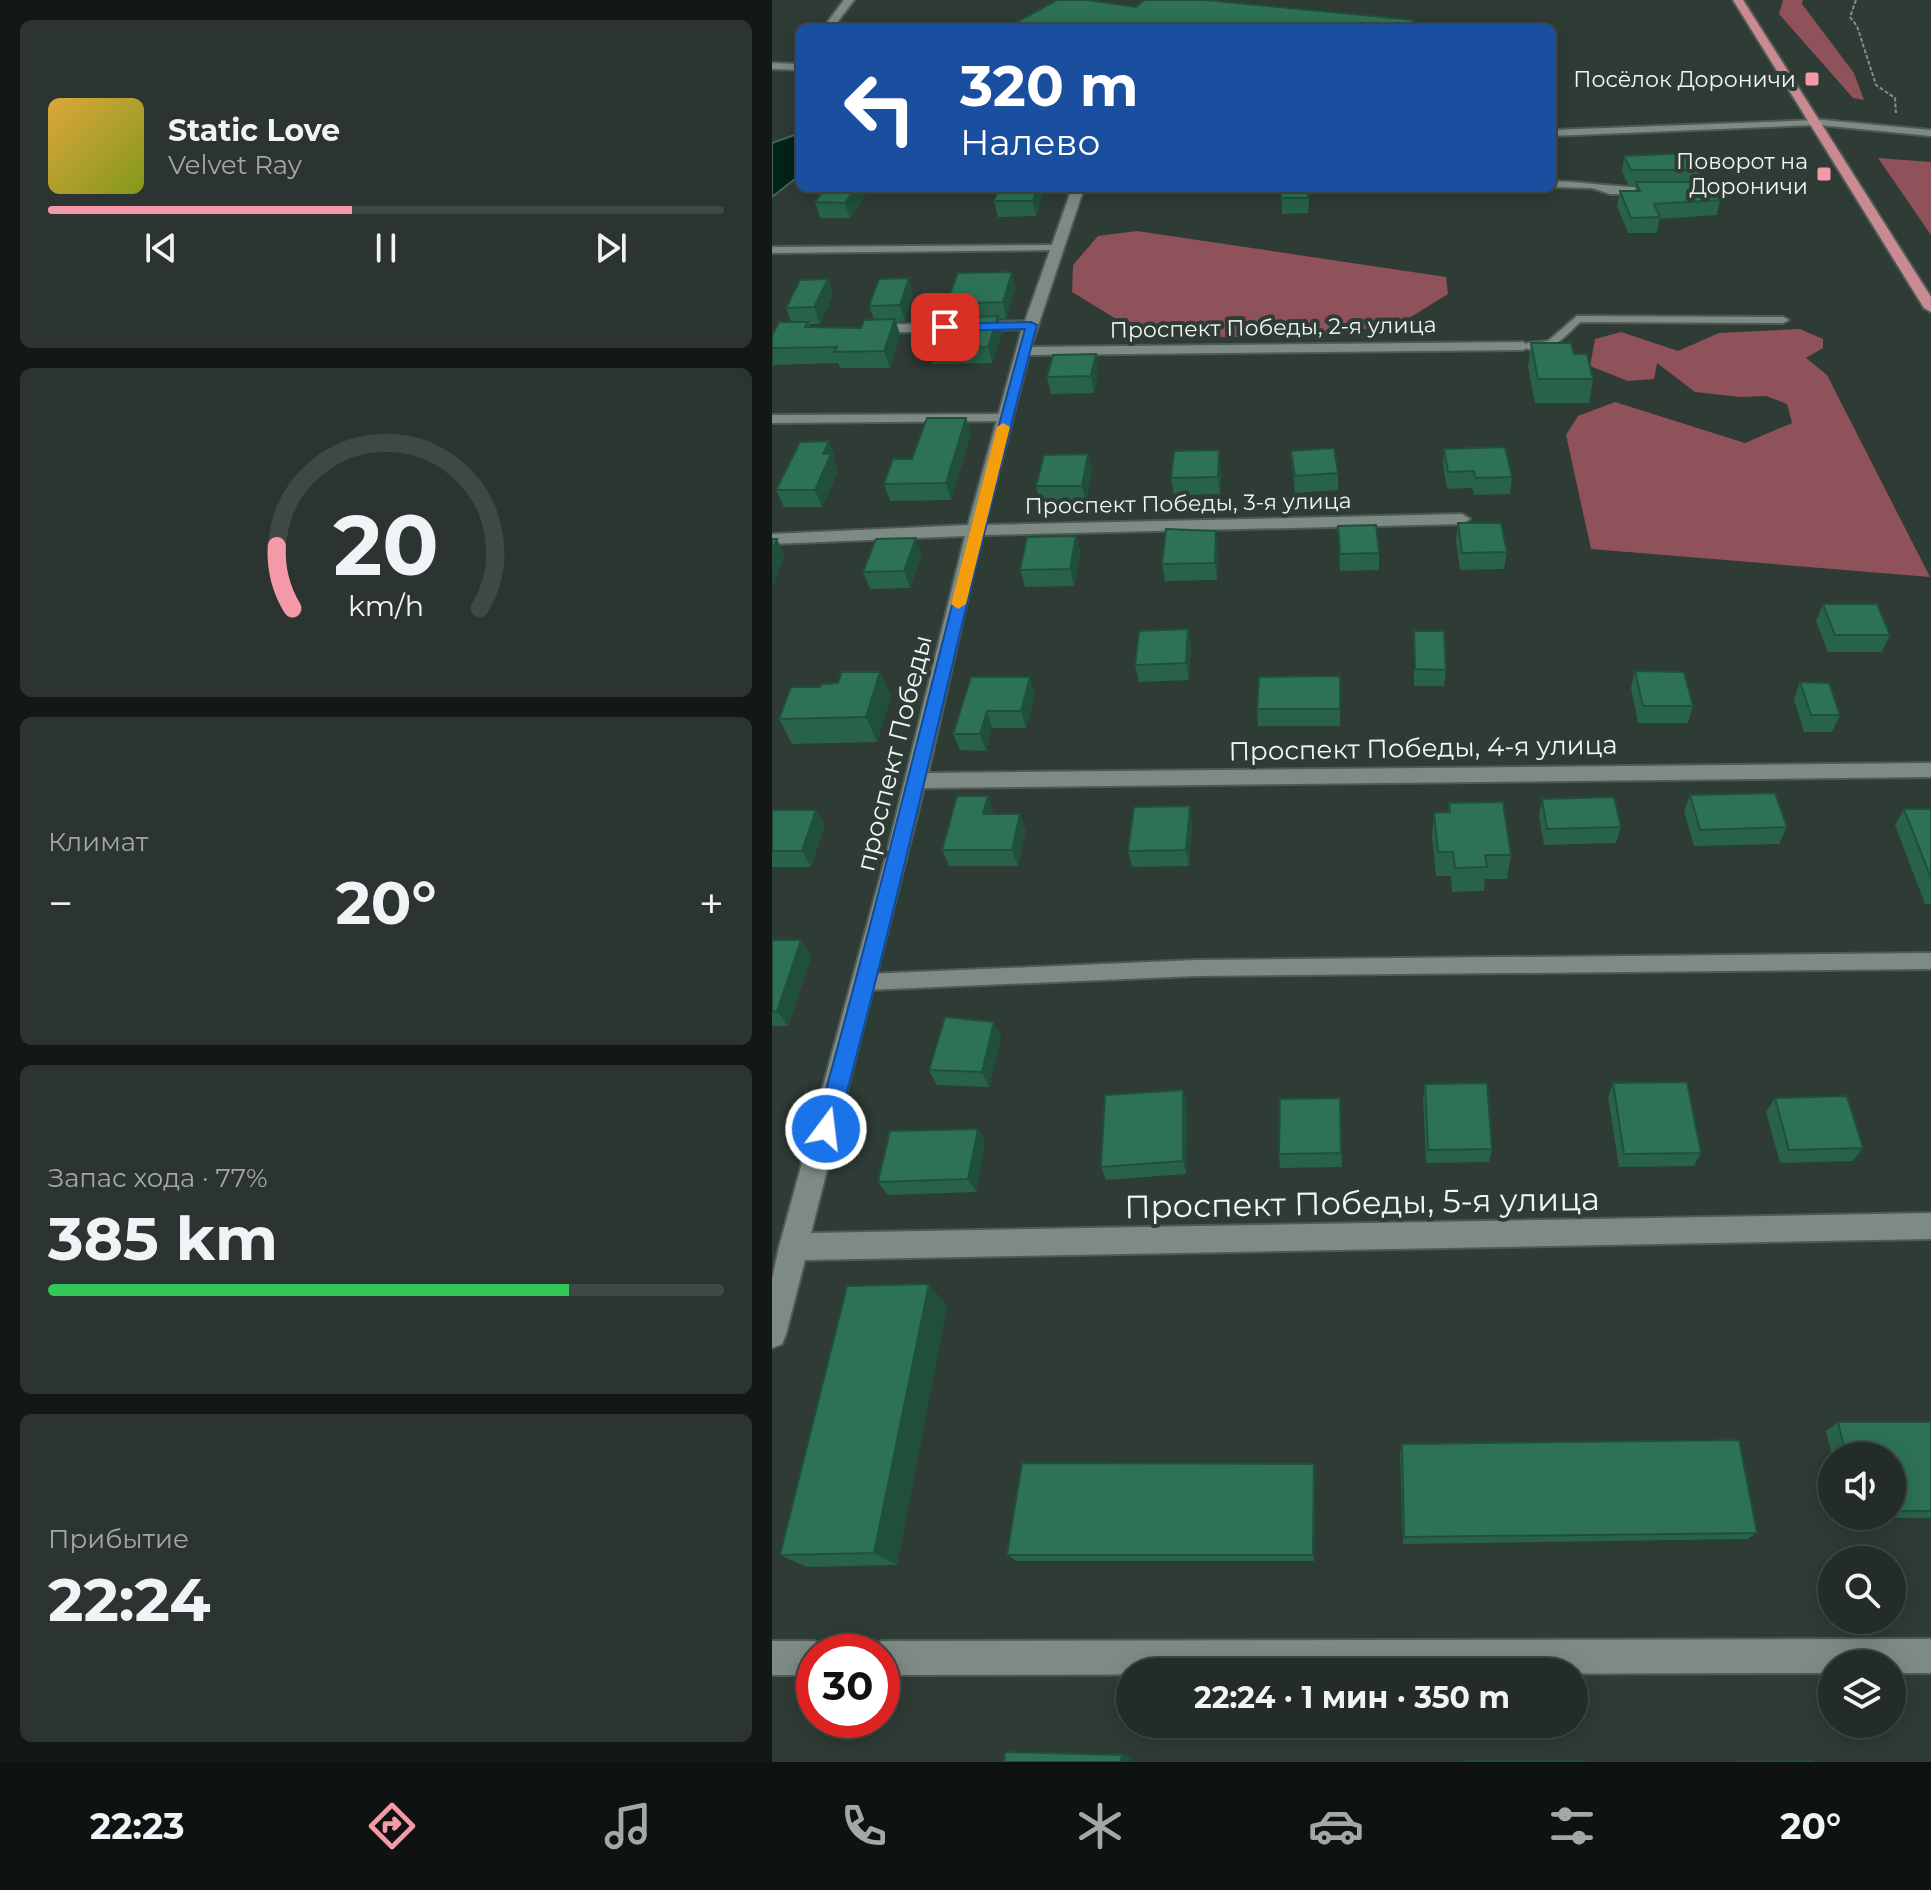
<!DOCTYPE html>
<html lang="ru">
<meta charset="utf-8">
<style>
:root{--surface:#232c28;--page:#2b3430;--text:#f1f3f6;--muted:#a3a7a8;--line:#404845;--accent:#f49aa6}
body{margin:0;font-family:Montserrat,sans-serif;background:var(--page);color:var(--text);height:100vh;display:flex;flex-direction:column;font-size:30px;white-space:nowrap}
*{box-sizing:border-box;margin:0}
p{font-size:26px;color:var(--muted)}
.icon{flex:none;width:44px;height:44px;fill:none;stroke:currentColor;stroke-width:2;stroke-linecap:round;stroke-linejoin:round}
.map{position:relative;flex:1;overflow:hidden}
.details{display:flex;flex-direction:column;gap:20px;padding:20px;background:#131816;width:772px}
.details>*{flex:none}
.banner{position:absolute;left:24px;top:24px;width:760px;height:168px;border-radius:12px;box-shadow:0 4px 20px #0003,0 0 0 2px var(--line);background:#1a4fa0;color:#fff;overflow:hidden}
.controls{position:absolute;left:1046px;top:1442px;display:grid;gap:16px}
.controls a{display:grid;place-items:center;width:88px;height:88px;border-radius:50%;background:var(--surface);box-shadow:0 4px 20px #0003,0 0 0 2px var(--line);font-size:40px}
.speed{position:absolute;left:24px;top:1634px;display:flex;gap:16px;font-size:40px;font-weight:700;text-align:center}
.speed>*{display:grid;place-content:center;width:104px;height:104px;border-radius:50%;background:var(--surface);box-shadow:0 4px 20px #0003,0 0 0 2px var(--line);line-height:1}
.speed .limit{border:12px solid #d22;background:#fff;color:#111}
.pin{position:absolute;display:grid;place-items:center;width:68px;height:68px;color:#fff;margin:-34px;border-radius:16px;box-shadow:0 4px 12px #0006}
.me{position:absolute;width:88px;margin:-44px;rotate:15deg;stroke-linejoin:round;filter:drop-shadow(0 0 6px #0008)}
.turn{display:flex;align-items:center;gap:28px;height:168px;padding:0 32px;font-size:36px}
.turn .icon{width:104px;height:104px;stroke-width:2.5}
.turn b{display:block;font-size:56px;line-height:68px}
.big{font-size:60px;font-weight:700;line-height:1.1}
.details .card{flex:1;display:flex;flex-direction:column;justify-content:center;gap:12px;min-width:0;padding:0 28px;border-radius:12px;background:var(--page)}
.details .dial{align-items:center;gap:0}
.dial svg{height:208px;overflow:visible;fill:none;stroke:var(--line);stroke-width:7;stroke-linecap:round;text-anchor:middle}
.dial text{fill:var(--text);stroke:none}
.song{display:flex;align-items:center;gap:24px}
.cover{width:96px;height:96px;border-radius:12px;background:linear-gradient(135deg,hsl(40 70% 55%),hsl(70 70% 35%))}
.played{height:8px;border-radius:4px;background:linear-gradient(90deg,var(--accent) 45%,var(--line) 45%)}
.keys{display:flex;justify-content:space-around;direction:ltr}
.heat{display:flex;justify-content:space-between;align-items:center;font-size:44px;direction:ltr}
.charge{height:12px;border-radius:6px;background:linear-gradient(90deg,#34c759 77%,var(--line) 0)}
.trip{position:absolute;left:344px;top:1658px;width:472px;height:80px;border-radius:40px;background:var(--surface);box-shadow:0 4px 20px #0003,0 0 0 2px var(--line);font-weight:700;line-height:80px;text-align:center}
.menu{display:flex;height:128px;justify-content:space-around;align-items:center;background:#0e1210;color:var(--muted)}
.menu .icon{width:56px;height:56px}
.menu .active{color:var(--accent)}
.menu b{font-size:36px;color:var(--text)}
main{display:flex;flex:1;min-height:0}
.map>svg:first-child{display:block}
.forest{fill:#8f515a}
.water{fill:#002416;stroke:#486358;stroke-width:2}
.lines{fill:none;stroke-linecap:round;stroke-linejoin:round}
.service-casing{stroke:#4f5955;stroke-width:4}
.minor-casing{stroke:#4f5955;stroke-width:4}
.tertiary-casing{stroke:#4f5955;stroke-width:4}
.primary-casing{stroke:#4f5955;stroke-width:4}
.path{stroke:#848e8a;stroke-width:2;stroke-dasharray:4 2;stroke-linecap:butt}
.service{fill:#7e8b84;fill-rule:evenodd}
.minor{fill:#7e8b84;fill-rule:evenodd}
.tertiary{fill:#7e8b84;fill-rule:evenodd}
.primary{fill:#c98a92;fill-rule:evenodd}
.wall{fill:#276249}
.shaded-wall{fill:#20503c}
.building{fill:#2d7255;stroke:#20503c;stroke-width:2}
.route{fill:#1a73e8;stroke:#114b97;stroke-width:2}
.slow{fill:#f59e0b}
.poi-dot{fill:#f49aa6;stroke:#2f3b35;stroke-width:3}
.labels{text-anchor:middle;stroke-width:8;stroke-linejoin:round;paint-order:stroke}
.far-poi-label{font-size:22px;fill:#eff6f3;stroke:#2f3b35;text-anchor:end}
.far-street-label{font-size:22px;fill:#eff6f3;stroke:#2f3b35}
.street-label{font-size:26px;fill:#eff6f3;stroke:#2f3b35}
.near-street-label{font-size:32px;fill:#eff6f3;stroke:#2f3b35}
</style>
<main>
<section class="details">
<div class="card">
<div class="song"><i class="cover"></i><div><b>Static Love</b><p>Velvet Ray</p></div></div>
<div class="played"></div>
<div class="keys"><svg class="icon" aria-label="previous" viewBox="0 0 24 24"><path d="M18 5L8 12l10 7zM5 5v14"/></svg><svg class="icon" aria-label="pause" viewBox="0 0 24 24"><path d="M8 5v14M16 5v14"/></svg><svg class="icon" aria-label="next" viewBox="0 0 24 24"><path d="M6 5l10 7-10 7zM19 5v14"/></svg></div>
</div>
<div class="card dial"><svg viewBox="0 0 100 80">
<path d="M14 69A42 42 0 1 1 86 69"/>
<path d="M14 69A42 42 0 0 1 8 45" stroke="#f49aa6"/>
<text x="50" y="56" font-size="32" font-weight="700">20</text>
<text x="50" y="72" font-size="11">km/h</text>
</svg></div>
<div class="card"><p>Климат</p>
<div class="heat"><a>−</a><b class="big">20°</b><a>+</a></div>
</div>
<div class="card"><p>Запас хода · 77%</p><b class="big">385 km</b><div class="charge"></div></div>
<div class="card"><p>Прибытие</p><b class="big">22:24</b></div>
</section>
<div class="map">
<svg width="1159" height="1762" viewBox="0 0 1159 1762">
<rect width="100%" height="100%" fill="#2f3b35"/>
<g class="forest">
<polygon points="1011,0 1031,0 1030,4 1082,73 1092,100 1081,98 1007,14"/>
<polygon points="1106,158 1159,162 1159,235"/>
<polygon points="365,231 674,277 676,294 626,325 528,337 433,337 359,328 300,292 301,265 326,236"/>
<polygon points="1028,329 1051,339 1051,348 1034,358 1055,375 1158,577 819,549 794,435 806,416 843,402 973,443 1020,423 1015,404 994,396 968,397 923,392 885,363 882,379 856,381 818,366 823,339 849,332 906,351 947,333"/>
</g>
<polygon class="water" points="28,133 28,175 0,197 0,143"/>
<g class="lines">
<g class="service-casing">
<g id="service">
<path d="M780,181C816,182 848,188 884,188L889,191L884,194H838L820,188L780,187Z"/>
<polygon points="968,188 971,189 971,193 918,194 913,191 918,188"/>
<polygon points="287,245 287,249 283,250 0,253 0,247"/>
<path d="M805,316L1011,317L1017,320L1011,323L808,322C793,337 773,360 750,346L756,343L776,341Z"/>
<polygon points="238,414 240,417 234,421 0,423 0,415"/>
<polygon points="1159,953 1159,969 424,976 95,990 88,988 85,982 88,976 95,974 424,960"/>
</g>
</g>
<g class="minor-casing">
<g id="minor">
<polygon points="72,0 82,0 61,28 51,28"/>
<polygon points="1041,119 1159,130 1159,136 1037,124 1036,122"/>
<polygon points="300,188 312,188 259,347 751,342 758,346 751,350 257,355 213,525 690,514 698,519 690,524 210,535 156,773 1159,763 1159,777 152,788 39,1233 1159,1213 1159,1239 33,1260 14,1334 10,1344 0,1348 0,1279 7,1247 115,852 193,536 0,544 0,534 196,525 250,329 97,333 90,329 97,325 253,321"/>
<polygon points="1159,1639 1159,1673 1120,1673 1120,1664 1060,1664 1060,1673 110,1675 110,1652 96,1652 98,1646 110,1641"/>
<polygon points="0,1641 42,1641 54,1646 56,1652 42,1652 42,1675 0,1675"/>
</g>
</g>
<g class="tertiary-casing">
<g id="tertiary">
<polygon points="0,63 28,64 28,70 0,69"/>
<polygon points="1045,120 1046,122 1041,125 780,136 780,130"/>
</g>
</g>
<g class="primary-casing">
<polygon id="primary" points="961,0 971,0 1159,297 1159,312 1152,308"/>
</g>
<polyline class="path" points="1084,0 1078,17 1085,26 1104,85 1123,98 1124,113"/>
<use href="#service" class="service"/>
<use href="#minor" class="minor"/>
<use href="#tertiary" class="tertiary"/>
<use href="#primary" class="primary"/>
</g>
<g class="wall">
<polygon points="852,156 928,170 926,182 948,200 945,215 887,219 885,233 856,233 845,206 848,191 863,191 864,185 856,185 850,171"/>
<polygon points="98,188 78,218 48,218 43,202"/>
<polygon points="227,188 273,188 264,216 226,217 222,201"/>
<polygon points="509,188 538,188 536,213 510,214"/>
<polygon points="56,279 61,295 48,324 37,324 38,327 89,328 102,320 97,306 141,294 133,321 124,322 128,335 118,368 68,368 66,363 1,365 0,336 19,322 14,308"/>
<polygon points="244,288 234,319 227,319 230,333 220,363 161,364 157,348 178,318 174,304"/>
<polygon points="759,343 802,354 821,379 817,403 763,403 756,367"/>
<polygon points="326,371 322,393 279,394 275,377"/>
<polygon points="194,418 199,434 179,500 118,501 112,484"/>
<polygon points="57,441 63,458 62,461 66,471 50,507 12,507 4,490"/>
<polygon points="672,449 740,477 738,494 702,495 700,488 675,489 671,466"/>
<polygon points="519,451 566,473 566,490 523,493"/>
<polygon points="316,454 320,471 314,503 268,503 264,486"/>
<polygon points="449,467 448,494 402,495 399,478"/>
<polygon points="686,523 735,552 732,569 688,570 684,540"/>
<polygon points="566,526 607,553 607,570 568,571"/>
<polygon points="304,536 308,553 302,586 253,587 248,570"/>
<polygon points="446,548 445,580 393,581 390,564"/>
<polygon points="150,555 138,588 98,589 91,572"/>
<polygon points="1051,604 1118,635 1110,652 1056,652 1044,621"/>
<polygon points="416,629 419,646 417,680 367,682 363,665"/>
<polygon points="642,631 674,670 672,686 642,686"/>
<polygon points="863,671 921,706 916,723 866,723 859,688"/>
<polygon points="108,672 119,697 105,742 20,744 7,719 48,687 66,683"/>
<polygon points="568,676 568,726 486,726 485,709"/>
<polygon points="199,677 263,694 254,728 220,728 214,751 188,750 181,734"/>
<polygon points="1028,682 1068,715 1060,732 1032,732 1022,699"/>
<polygon points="918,795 1015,827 1007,844 922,846 912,811"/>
<polygon points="216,796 221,814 254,830 246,866 177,866 170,850"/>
<polygon points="770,799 849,827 844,843 772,845 767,816"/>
<polygon points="677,803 739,855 735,879 713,879 712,891 680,892 679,876 664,876 660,837 662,813 676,812"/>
<polygon points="1132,809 1159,809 1159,904 1153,904 1123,825"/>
<polygon points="0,810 44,810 53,826 39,867 0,867"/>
<polygon points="420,823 417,866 360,867 356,851"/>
<polygon points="0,940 29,940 39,956 16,1026 0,1026"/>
<polygon points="229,1036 217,1087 165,1085 157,1070"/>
<polygon points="841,1083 929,1153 922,1166 847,1167 836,1097"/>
<polygon points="653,1084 720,1149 717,1162 654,1163 651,1098"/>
<polygon points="411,1090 415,1104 414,1174 334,1180 329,1167"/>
<polygon points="568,1098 570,1167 508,1168 507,1154"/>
<polygon points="1003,1098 1091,1148 1081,1161 1008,1163 994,1112"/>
<polygon points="206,1129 213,1142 204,1192 116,1195 106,1182"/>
<polygon points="175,1306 125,1565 35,1567 8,1555"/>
<polygon points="1066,1422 1159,1422 1159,1518 1074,1518 1074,1516 1120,1516 1120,1456 1060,1456 1054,1431"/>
<polygon points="630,1444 985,1533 975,1539 631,1544 628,1453"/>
<polygon points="543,1472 542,1561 244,1561 235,1555"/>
</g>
<g class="shaded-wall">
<polygon points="83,188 98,188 78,218 73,203"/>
<polygon points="265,188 273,188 264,216 261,201"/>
<polygon points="240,272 244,288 234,319 231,302"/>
<polygon points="137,278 141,294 133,321 128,305"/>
<polygon points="56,279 61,295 48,324 42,307"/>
<polygon points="226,316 230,333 220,363 216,347"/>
<polygon points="123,319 128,335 118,368 112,351"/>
<polygon points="324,354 326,371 322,393 319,376"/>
<polygon points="194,418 199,434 179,500 174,483"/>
<polygon points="57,441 63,458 62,461 66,471 50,507 43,490 51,454"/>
<polygon points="447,450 449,467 448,494 446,477"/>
<polygon points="316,454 320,471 314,503 310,486"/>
<polygon points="444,531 446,548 445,580 443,563"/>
<polygon points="304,536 308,553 302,586 298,569"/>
<polygon points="144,538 150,555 138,588 132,571"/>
<polygon points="5,539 13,556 1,587 0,552"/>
<polygon points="416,629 419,646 417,680 414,663"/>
<polygon points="108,672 119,697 105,742 94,717"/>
<polygon points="258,677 263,694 254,728 249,711"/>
<polygon points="215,711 220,728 214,751 208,734"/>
<polygon points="216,796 222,813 217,831 211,814"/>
<polygon points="418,806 420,823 417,866 414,850"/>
<polygon points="44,810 53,826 39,867 30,851"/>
<polygon points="248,814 254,830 246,866 240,850"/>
<polygon points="29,940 39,956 16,1026 5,1011"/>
<polygon points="222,1022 229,1036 217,1087 210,1072"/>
<polygon points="411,1090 415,1104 414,1174 411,1161"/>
<polygon points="206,1129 213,1142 204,1192 196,1179"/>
<polygon points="157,1284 175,1306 125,1565 102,1553"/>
<polygon points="542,1464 543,1472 542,1561 541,1555"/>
<polygon points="350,1755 359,1757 358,1762 349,1762"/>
</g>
<g class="building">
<polygon points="285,0 315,0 364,7 373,0 433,0 642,20 635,28 254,28 238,26"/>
<polygon points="917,153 928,170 859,170 852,156"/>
<polygon points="864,182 936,182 948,200 882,204 888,217 859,218 848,191 868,191"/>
<polygon points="53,188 83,188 73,203 43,202"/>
<polygon points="227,188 265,188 261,201 222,201"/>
<rect x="509" y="188" width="27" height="10"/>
<polygon points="240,272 231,302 174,304 186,273"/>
<polygon points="137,278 128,305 97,306 107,279"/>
<polygon points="56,279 42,307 14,308 28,280"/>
<polygon points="226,316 216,347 157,348 168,318"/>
<polygon points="123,319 112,351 62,352 65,347 0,348 0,336 7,322 36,322 33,327 89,328 92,320"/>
<polygon points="759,343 799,343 802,354 815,354 821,379 766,379"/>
<polygon points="324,354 319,376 275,377 281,355"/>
<polygon points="155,418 194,418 174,483 112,484 121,459 140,459"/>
<polygon points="57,441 51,454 59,454 43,490 4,490 28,442"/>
<polygon points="733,447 740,477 703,478 702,471 676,472 672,449"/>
<polygon points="562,448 566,473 523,476 519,451"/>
<polygon points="447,450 446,477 399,478 402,451"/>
<polygon points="316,454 310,486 264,486 272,455"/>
<polygon points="686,523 729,523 735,552 690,553"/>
<polygon points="604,525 607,553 568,554 566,526"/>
<polygon points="394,529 444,531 443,563 390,564"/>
<polygon points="304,536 298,569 248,570 255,537"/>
<polygon points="144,538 132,571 91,572 104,539"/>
<polygon points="0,539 5,539 0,552"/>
<polygon points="1051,604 1105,604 1118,635 1063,635"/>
<polygon points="416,629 414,663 363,665 367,631"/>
<polygon points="642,631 672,631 674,670 643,669"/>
<polygon points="863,671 912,672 921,706 871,706"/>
<polygon points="70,672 108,672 94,717 7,719 19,687 48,687 49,684 66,683"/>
<polygon points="568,676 568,709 485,709 487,677"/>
<polygon points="199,677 258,677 249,711 215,711 208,734 181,734"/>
<polygon points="1028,682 1057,683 1068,715 1039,715"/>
<polygon points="1003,793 1015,827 928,830 918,795"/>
<polygon points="185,796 216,796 211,814 248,814 240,850 170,850"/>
<polygon points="842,797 849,827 775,829 770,799"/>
<polygon points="731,802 739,855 713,855 715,867 683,868 681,852 666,852 662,813 678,812 677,803"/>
<polygon points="418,806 414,850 356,851 362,807"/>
<polygon points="1132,809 1159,809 1159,878"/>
<polygon points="0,810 44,810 30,851 0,851"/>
<polygon points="0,940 29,940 5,1011 0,1012"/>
<polygon points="173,1017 222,1022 210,1072 157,1070"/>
<polygon points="915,1082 929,1153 852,1154 841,1083"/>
<polygon points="715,1083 720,1149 656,1150 653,1084"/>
<polygon points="411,1090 411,1161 329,1167 333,1095"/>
<polygon points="1075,1096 1091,1148 1017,1150 1003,1098"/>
<polygon points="568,1098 569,1153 507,1154 508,1099"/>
<polygon points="206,1129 196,1179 106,1182 118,1131"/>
<polygon points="157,1284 102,1553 8,1555 75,1286"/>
<polygon points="1066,1422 1159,1422 1159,1511 1120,1511 1120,1456 1074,1456"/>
<polygon points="967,1440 985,1533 632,1537 630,1444"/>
<polygon points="250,1463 542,1464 541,1555 235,1555"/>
<polygon points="233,1752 350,1755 349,1762 232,1762"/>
<polygon points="693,1761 813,1761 814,1762 693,1762"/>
<polygon points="1040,1761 1040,1762 963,1762"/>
</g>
<path class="route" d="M259,322L265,325C194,592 137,863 65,1129L61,1136L54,1139L47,1136L43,1129C118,864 179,595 253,329L173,331L167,327L173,324Z"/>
<polygon class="slow" points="231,423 238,427 194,604 186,609 179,604 225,427"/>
<g class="poi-dot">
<rect x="1032" y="71" width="16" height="16" rx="4"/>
<rect x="1044" y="166" width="16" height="16" rx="4"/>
</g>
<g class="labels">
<g class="far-poi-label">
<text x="1024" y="87">Посёлок Дороничи</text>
<text x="1036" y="169">Поворот на<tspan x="1036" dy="25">Дороничи</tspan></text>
</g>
<g class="far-street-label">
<text transform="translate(501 327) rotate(-1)" y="8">Проспект Победы, 2-я улица</text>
<text transform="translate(416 503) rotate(-1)" y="8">Проспект Победы, 3-я улица</text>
</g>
<g class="street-label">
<text transform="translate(651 748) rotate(-1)" y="9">Проспект Победы, 4-я улица</text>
<text transform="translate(122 753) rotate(-76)" y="9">проспект Победы</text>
</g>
<g class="near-street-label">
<text transform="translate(590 1203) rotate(-1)" y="11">Проспект Победы, 5-я улица</text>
</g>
</g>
</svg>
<div class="controls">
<a><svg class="icon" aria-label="sound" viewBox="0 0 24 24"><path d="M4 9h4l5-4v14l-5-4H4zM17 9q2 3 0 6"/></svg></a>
<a><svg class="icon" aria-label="search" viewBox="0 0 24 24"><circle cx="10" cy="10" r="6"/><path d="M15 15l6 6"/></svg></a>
<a><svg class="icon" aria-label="layers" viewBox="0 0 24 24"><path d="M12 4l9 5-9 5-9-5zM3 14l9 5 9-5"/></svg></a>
</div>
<div class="speed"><div class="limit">30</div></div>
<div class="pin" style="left:173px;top:327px;background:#d93025"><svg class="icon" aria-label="arrive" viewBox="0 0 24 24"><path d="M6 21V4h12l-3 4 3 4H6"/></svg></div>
<svg class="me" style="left:54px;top:1129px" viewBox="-20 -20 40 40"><circle r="17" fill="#1a73e8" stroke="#fff" stroke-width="3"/><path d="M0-11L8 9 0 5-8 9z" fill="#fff"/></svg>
<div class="trip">22:24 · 1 мин · 350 m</div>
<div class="banner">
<div class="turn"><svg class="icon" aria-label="left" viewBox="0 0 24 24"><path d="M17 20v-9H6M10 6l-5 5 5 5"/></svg><div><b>320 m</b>Налево</div></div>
</div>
</div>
</main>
<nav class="menu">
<b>22:23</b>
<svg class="icon active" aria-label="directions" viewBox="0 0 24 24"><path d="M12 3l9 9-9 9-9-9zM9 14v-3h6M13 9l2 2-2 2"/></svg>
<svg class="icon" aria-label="music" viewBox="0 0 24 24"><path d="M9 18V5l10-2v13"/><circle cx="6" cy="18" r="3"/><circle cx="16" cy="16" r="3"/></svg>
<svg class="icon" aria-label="phone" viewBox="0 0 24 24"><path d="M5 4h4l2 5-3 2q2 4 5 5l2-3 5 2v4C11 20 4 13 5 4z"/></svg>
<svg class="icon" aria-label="climate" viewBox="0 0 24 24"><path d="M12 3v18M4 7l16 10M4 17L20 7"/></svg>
<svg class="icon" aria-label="car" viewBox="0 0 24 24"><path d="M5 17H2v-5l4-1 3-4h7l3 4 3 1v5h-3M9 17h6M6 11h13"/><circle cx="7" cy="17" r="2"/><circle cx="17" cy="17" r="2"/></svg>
<svg class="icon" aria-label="filters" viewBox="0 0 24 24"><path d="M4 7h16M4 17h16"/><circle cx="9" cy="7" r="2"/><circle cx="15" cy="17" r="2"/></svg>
<b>20°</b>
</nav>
